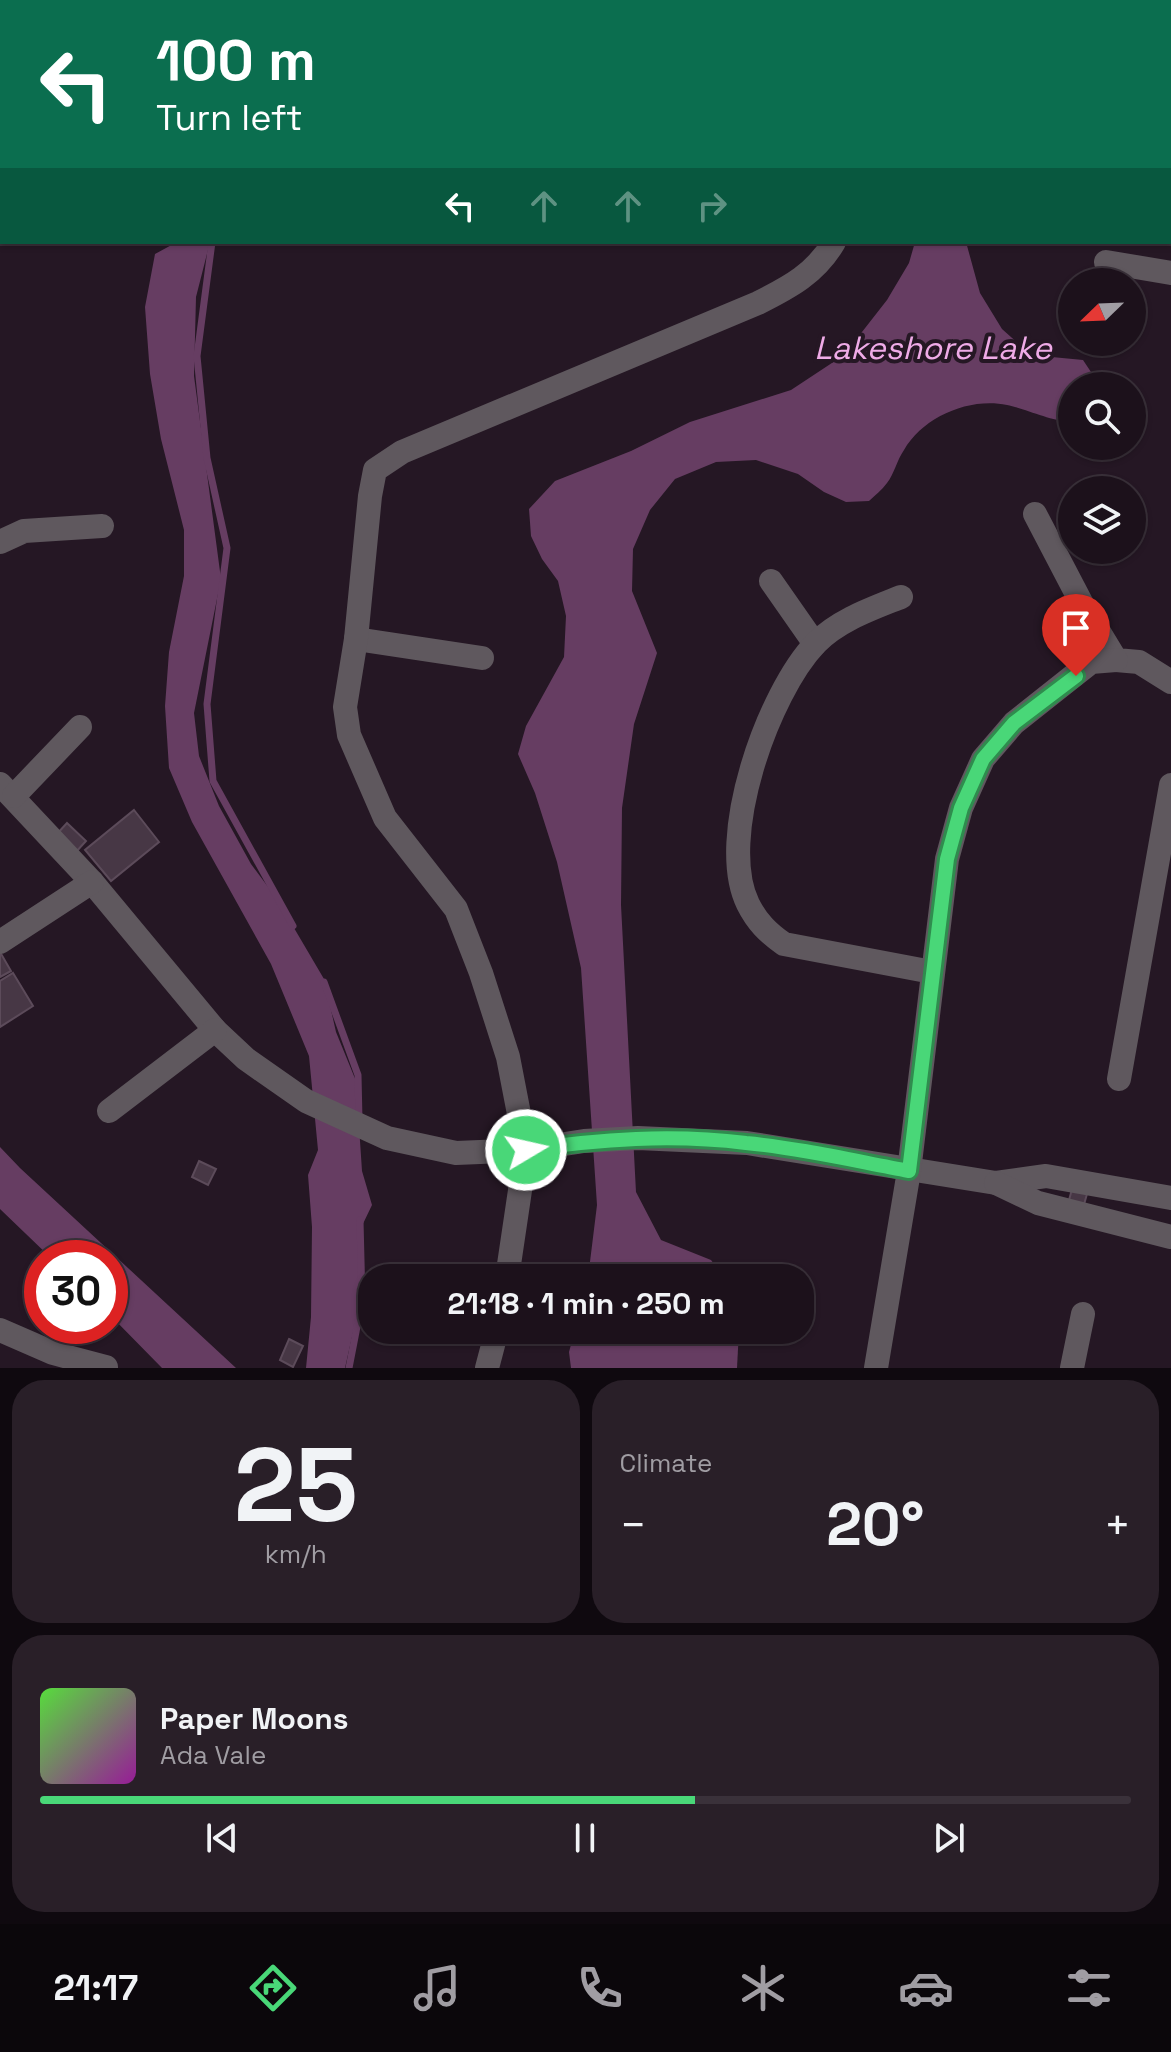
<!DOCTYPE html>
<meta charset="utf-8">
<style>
:root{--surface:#1c111b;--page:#291f28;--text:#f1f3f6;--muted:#a09da3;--line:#3a313a;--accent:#49d778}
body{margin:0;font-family:"Space Grotesk",sans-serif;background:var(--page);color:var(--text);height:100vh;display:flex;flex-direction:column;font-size:30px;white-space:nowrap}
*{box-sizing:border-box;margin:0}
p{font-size:26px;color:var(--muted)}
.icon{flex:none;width:44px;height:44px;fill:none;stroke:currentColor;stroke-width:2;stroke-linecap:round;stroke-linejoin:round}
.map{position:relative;height:1368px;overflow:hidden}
.drawer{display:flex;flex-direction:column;gap:12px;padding:12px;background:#0f090f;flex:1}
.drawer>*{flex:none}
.guide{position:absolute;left:0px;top:0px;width:1172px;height:244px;box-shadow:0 2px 6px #0004,0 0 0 2px var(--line);background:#0b6e4f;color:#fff;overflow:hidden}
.needle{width:52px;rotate:247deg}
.tools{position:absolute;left:1058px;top:268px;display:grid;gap:16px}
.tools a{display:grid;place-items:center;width:88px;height:88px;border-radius:50%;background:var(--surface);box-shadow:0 2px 6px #0004,0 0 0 2px var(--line);font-size:40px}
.speed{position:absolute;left:24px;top:1240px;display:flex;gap:16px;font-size:40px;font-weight:700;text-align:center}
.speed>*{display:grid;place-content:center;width:104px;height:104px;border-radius:50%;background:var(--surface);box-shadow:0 2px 6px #0004,0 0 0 2px var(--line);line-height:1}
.speed .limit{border:12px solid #d22;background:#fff;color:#111}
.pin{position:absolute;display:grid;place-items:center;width:68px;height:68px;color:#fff;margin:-82px -34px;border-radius:50% 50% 50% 0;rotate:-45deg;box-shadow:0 0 8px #0007}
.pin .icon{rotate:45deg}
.me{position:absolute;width:88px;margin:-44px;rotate:81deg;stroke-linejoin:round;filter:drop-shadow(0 0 6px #0008)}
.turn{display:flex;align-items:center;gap:28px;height:168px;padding:0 24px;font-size:36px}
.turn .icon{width:104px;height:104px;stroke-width:2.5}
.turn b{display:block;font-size:56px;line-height:68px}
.lanes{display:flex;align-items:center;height:76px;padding:0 24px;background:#0003;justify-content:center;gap:40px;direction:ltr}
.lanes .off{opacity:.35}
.big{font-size:60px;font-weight:600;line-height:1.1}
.drawer .tile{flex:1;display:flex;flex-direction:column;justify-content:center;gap:12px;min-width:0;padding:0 28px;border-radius:32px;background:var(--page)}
.drawer .dial{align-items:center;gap:0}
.dial b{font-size:104px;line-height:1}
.song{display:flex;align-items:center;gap:24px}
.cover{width:96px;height:96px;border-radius:12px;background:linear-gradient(135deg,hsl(110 70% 55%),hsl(300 70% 35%))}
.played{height:8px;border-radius:4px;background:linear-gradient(90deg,var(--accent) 60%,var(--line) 60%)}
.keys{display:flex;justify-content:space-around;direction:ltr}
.heat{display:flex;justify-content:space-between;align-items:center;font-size:44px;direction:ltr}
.drawer .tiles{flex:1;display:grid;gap:12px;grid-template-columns:1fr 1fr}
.tile:last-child{grid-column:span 2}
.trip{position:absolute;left:358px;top:1264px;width:456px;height:80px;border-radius:32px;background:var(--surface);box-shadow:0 2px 6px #0004,0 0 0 2px var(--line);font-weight:600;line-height:80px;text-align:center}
.dock{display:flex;height:128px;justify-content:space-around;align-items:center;background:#0b070b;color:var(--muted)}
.dock .icon{width:56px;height:56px}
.dock .current{color:var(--accent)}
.dock b{font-size:36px;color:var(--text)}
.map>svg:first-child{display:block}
.water{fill:#663d62}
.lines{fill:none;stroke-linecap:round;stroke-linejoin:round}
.stream{stroke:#663d62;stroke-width:7}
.building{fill:#473745;stroke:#5c4b5a;stroke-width:2}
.minor{stroke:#5f585e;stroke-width:24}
.route-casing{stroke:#2f8c4e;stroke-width:20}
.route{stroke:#49d778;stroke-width:14}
.labels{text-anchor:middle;stroke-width:8;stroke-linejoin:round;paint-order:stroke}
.water-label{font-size:32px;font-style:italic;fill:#efabe7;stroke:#251724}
</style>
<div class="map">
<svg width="1171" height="1368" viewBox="0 0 1171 1368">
<rect width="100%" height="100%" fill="#251724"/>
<g class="water">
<polygon points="177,242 210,242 196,297 194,376 221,579 194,713 199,756 219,806 251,864 277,899 324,979 336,1032 356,1081 362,1171 372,1205 360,1230 358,1310 345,1368 306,1368 311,1317 312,1227 308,1175 318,1150 309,1056 271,964 192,822 169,768 165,706 169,652 184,576 184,530 161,439 150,374 145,307 155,254"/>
<path d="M915,242H966L980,293L1002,329L1031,355L1083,360L1095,378V386H1072V421C1058,424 1024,408 1007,405C969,397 923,417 904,450C897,460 894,474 887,483C882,490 875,495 869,501L846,502L824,492L798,474L756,460L716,462L675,479L650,510L633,549L632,591L657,653L634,724L622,808L621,905L636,1192L661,1240L711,1260L724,1278H588L597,1205L581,968L557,862L535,793L518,754L526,726L564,657L566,616L558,581L542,559L531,536L529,509L555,481L631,451L690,422L791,390L844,355L887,300L909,263Z"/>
<polygon points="0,1147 20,1168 236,1368 162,1368 110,1315 110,1258 51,1258 0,1209"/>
<polygon points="575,1330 739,1330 737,1368 571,1368 569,1352"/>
</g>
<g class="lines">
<g class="stream">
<polyline points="237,2 237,0"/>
<polyline points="212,242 197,356 207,458 227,548 207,704 213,781 293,926"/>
<polyline points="324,982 358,1075 359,1120"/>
<polyline points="349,1368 362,1301 360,1220"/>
</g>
</g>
<g class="building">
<polygon points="134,810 159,842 111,881 85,850"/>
<polygon points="67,823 86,841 75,853 56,835"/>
<polygon points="0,952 11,971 0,977"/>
<polygon points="13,973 33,1006 0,1027 0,981"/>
<polygon points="199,1161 216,1169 208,1185 192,1177"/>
<polygon points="1072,1189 1087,1194 1083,1208 1068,1204"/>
<polygon points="289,1339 303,1346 293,1367 280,1360"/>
</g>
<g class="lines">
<g class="minor">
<polyline points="1071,2 1072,0"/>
<polyline points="1170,26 1171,25"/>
<polyline points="1106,262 1171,273"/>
<polyline points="1035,514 1082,604 1116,660 1139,662 1171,682"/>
<polyline points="0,542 24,531 102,526"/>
<polyline points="771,581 815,644"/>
<path d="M901,597C871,609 839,620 816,643C768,693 716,839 748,904C757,922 768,933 784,944L932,972"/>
<polyline points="356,639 482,658"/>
<polyline points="0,784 92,882 215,1030 246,1059 306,1101 387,1138 456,1153 526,1150 584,1141 638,1138 747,1143 996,1183 1046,1176 1171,1198"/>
<polyline points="14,796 80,727"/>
<polyline points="0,942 92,882"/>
<polyline points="1119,1079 1171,785"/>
<polyline points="109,1111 215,1030"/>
<polyline points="996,1183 1038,1203 1171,1237"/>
<path d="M507,1278L526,1150L508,1057L481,973L456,909L385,818L349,735L345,707L356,639L370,496L375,470L402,452L758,303C790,287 816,273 834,242"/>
<polyline points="0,1330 53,1353 106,1367"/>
<polyline points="487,1368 497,1330"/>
<polyline points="876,1368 909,1171 947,859 961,808 983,759 1014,723 1091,662 1116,660"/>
<polyline points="1072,1368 1083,1314"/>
</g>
</g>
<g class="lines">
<g class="route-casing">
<path id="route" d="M526,1150C600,1139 672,1134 746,1143C800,1148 855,1161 909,1171L947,859L961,808L983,759L1014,723L1076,676"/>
</g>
<use href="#route" class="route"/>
</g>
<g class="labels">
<g class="water-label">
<text x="933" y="359">Lakeshore Lake</text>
</g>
</g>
</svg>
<div class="tools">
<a><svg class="needle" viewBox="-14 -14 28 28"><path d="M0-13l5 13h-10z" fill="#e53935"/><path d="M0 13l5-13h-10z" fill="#a09da3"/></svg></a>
<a><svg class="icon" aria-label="search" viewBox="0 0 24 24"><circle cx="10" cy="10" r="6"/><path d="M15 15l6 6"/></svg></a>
<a><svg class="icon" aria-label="layers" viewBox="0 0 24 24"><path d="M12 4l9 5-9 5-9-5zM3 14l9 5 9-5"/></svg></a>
</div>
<div class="speed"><div class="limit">30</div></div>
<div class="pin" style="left:1076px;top:676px;background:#d93025"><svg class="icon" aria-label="arrive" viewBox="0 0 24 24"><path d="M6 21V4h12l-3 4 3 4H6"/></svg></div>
<svg class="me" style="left:526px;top:1150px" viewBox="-20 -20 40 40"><circle r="17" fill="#49d778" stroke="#fff" stroke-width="3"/><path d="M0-11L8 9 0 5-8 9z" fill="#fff"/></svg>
<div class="trip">21:18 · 1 min · 250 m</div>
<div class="guide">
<div class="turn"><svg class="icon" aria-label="left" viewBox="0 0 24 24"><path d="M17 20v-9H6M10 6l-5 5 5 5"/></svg><div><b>100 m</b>Turn left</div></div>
<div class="lanes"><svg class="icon" aria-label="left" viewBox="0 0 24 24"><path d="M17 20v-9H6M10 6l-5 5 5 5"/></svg><svg class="icon off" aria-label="ahead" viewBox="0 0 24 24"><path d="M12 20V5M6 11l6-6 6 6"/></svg><svg class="icon off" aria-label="ahead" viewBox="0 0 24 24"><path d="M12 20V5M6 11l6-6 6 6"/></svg><svg class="icon off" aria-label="right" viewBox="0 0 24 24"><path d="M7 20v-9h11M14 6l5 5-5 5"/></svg></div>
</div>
</div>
<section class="drawer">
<div class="tiles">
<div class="tile dial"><b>25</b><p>km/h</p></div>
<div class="tile"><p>Climate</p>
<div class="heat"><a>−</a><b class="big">20°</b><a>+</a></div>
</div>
<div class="tile">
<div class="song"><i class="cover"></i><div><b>Paper Moons</b><p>Ada Vale</p></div></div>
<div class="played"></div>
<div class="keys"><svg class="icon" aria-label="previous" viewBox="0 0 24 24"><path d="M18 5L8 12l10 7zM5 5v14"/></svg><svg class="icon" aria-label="pause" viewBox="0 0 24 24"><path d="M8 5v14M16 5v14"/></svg><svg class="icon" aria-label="next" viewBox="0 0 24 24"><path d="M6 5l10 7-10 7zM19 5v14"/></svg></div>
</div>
</div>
</section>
<nav class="dock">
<b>21:17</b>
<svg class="icon current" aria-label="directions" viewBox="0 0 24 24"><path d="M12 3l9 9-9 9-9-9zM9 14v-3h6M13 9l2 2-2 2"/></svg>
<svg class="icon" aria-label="music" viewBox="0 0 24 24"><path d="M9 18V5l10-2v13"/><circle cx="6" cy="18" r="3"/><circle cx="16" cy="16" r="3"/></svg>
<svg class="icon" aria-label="phone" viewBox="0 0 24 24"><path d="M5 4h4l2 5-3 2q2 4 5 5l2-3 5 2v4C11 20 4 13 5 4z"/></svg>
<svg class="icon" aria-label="climate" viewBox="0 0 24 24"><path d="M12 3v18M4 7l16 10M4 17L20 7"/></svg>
<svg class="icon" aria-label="car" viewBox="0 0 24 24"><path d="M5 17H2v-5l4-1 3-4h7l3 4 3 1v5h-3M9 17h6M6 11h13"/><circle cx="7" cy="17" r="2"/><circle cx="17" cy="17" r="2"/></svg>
<svg class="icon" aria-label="filters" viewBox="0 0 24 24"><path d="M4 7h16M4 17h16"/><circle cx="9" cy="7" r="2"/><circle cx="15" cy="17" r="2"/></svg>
</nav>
